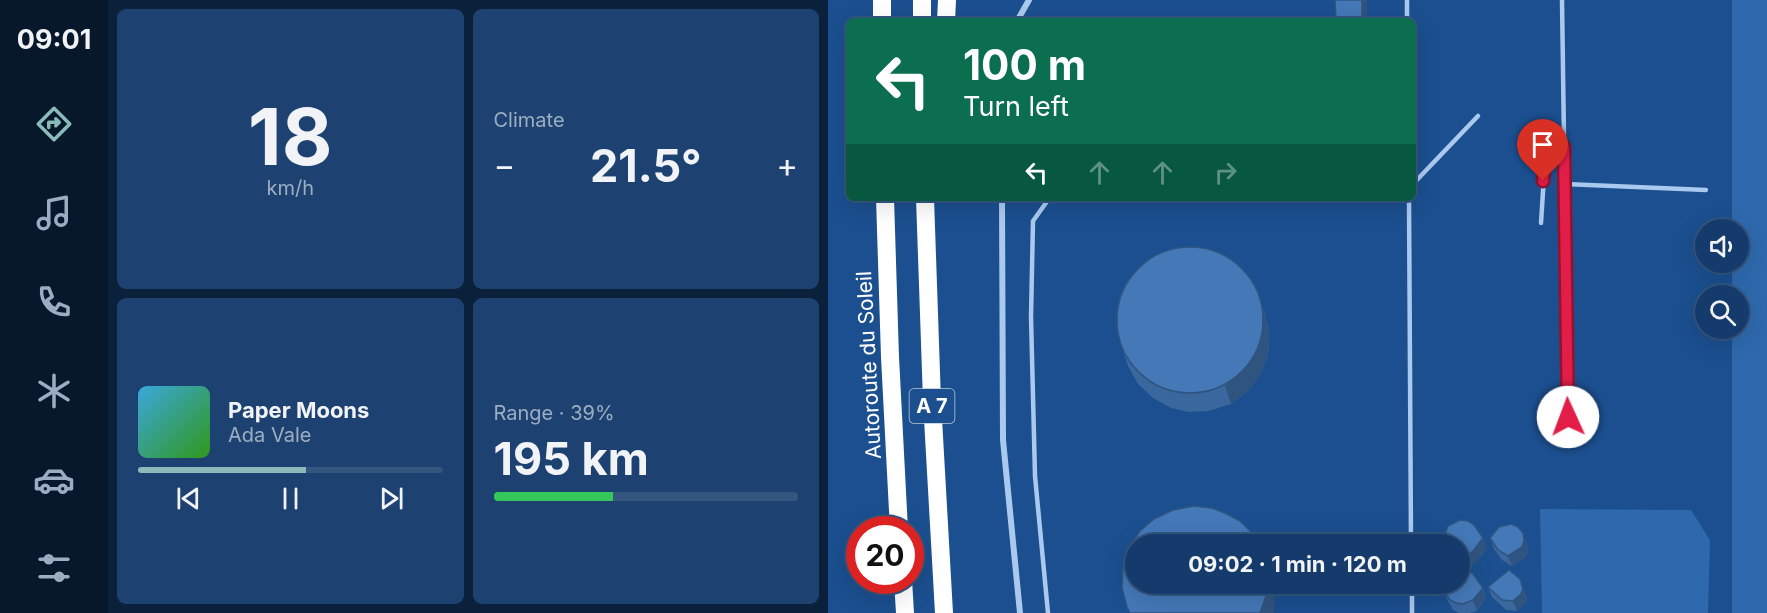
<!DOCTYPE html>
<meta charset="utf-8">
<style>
:root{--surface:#143b6b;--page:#1d4271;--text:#f1f3f6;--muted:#9dadc1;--line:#33557e;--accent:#8bbbb9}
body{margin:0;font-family:Inter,sans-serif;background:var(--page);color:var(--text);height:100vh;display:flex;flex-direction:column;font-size:22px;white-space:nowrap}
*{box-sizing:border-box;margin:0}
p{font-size:20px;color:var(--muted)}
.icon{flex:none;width:33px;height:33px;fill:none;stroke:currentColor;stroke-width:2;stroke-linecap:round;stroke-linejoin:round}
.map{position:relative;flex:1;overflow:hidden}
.panel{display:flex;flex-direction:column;gap:9px;padding:9px;background:#0b203b;width:720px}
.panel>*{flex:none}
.hud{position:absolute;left:18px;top:18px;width:570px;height:183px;border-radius:9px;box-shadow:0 6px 24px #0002,0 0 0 2px var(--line);background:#0b6e4f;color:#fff;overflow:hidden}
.buttons{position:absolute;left:867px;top:219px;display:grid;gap:12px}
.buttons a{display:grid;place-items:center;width:54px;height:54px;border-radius:50%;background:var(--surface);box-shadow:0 6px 24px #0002,0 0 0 2px var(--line);font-size:30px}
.speed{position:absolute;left:18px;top:516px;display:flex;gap:12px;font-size:30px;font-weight:700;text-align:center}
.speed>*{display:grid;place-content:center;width:78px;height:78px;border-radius:50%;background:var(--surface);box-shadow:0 6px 24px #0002,0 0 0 2px var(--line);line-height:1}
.speed .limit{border:9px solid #d22;background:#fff;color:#111}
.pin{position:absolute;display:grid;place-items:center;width:51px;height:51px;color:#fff;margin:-62px -26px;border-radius:50% 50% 50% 0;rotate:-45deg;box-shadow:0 0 6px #0007}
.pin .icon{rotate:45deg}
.me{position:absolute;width:66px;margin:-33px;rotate:358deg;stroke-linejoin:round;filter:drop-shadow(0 0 4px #0008)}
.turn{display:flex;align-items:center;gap:21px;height:126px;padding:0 18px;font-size:27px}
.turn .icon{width:78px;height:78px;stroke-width:2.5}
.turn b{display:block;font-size:42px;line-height:51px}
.lanes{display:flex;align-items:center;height:57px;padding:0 18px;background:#0003;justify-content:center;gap:30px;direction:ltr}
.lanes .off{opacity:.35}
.big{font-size:45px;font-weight:700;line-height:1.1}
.panel .card{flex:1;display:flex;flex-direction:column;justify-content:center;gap:9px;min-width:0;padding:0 21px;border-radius:9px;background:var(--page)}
.panel .dial{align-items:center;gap:0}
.dial b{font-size:78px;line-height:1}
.song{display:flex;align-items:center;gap:18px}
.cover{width:72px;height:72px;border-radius:9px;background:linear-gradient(135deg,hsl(200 70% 55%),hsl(110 70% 35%))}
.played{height:6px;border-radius:3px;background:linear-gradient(90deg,var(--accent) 55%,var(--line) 55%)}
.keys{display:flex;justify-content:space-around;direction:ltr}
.heat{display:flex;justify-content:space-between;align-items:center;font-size:33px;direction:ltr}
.charge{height:9px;border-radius:4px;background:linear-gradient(90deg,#34c759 39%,var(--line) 0)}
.panel .tiles{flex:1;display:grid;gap:9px;grid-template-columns:repeat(2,1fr)}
.trip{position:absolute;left:297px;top:534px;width:345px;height:60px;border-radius:30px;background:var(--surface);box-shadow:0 6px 24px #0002,0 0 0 2px var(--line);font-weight:700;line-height:60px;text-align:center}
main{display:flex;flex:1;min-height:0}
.tab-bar{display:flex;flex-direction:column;width:108px;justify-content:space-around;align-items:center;background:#08182b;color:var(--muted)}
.tab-bar .icon{width:42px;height:42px}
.tab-bar .current{color:var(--accent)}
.tab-bar b{font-size:27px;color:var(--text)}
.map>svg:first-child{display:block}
.green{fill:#2e69ad}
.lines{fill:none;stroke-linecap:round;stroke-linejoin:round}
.lane{stroke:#a9c9ee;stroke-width:4.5}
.street{stroke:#a9c9ee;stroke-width:6}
.highway{stroke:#fff;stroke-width:18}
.wall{fill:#3a679d}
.shaded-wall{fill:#305480}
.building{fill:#4478b7;stroke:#305480;stroke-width:1.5}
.route-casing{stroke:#92132f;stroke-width:15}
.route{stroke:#e11d48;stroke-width:10}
.labels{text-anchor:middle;stroke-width:6;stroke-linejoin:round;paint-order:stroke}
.shield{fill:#1b4f8f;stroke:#bbcadd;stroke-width:1.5}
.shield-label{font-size:20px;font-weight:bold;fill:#fff}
.street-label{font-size:21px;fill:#fff;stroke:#1b4f8f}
</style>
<main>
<nav class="tab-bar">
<b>09:01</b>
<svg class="icon current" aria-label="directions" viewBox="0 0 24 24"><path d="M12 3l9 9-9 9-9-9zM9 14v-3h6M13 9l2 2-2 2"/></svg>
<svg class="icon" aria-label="music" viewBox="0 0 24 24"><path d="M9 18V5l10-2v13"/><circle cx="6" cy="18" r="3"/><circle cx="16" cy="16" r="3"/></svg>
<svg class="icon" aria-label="phone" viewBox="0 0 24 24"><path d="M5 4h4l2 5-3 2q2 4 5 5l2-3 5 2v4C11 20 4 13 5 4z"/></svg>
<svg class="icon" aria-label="climate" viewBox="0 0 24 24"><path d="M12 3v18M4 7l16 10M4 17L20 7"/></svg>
<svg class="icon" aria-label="car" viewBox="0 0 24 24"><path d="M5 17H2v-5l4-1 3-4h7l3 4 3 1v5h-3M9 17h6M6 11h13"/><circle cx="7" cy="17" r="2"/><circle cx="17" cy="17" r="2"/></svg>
<svg class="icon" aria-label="filters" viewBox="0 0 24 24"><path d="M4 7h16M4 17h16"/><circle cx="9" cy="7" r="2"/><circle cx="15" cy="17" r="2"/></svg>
</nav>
<section class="panel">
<div class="tiles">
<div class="card dial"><b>18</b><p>km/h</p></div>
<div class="card"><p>Climate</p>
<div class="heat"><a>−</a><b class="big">21.5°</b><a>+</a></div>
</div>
<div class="card">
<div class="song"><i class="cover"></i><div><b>Paper Moons</b><p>Ada Vale</p></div></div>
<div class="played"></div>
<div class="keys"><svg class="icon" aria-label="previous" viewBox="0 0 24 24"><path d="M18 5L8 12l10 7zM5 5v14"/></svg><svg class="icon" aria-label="pause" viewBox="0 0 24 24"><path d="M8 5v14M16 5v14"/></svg><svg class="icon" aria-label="next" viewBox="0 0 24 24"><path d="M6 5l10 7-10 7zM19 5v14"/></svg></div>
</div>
<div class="card"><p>Range · 39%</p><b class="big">195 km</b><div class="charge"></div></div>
</div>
</section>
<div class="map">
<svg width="939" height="613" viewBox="0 0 939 613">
<rect width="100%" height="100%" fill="#1b4f8f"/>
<g class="green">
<polygon points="904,0 939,0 939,613 904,613 904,329 910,328 910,296 904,295 904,263 910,262 910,230 904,229"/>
<polygon points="712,509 863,510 882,540 880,613 714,613"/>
</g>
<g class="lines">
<g class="lane">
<polyline points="579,0 579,21"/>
<polyline points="734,0 740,417"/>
<polyline points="585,184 650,116"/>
<polyline points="737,184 878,190"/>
<polyline points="581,198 583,544"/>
<polyline points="713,223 717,160 736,147"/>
<polyline points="584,584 584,613"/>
<polyline points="220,613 207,476 203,317 205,221 220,200 505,198"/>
</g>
<g class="street">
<polyline points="189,21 201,0"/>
<polyline points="174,198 175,440 192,613"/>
</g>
<g class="highway">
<polyline points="54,0 54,21"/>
<polyline points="94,0 94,21"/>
<polyline points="118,21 119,0"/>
<polyline points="57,198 62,357 71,530"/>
<polyline points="97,198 104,401 116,613"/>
<polyline points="75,580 77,613"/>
</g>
</g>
<g class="wall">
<polygon points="429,293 436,311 441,329 441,342 440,356 433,373 421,390 403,404 381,411 360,412 343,408 325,398 310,384 300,366 294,348"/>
<polygon points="662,538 699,543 700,551 698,557 684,566 674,560 666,549"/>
<polygon points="632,544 659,548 649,562 638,568 655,588 658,598 649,611 642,613 631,613 625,610 620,601 616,591 632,584"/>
<polygon points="660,587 696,589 699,599 697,604 689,611 678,610 664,597"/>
</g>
<g class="shaded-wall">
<rect x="534" y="0" width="5" height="21"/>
<polygon points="429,293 436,311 441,329 441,342 440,356 433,373 421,390 403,404 397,385"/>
<polygon points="695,533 699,543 700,551 698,557 684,566 680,556"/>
<polygon points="655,538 659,548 649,562 636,569 633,559"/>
<polygon points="692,579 699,599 697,604 689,611 685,601"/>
<polygon points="440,584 445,584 446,588 447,601 446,613 432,613"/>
<polygon points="655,588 658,598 649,611 645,600"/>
</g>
<g class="building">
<polygon points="507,0 534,0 534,21 508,21"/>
<circle cx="362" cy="320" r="73"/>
<polygon points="366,506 384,508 397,513 412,521 425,534 431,544 308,544 308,584 440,584 438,596 432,613 302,613 299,607 294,588 295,567 301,548 312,531 326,519 345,510"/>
<polygon points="632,520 640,521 646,525 655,538 645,551 633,559 632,558 632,544 618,544 616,537 620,526"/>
<polygon points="683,524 690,527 695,533 696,541 694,547 680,556 670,550 662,538 671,527"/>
<polygon points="632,565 645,574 655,588 645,600 635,604 628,603 622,600 616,591 617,584 632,584"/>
<polygon points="681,570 692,579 695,589 693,594 685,601 674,600 660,587"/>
</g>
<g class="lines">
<g class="route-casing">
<polyline id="route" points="715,181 717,160 736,147 740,417"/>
</g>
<use href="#route" class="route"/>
</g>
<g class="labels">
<rect class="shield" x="81.5" y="389" width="45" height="34" rx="4.5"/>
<g class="shield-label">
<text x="104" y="413">A 7</text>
</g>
<g class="street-label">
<text transform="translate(41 365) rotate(-93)" y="7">Autoroute du Soleil</text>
</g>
</g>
</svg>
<div class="buttons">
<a><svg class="icon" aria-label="sound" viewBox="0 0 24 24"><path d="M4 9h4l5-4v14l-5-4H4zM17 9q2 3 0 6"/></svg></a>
<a><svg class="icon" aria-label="search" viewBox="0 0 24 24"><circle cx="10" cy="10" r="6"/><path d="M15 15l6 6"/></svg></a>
</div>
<div class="speed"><div class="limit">20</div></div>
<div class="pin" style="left:715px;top:181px;background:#d93025"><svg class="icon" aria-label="arrive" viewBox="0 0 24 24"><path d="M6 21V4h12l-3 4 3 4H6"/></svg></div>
<svg class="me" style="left:740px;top:417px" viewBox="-20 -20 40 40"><circle r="19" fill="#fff"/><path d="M0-13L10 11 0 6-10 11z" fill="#e11d48"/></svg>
<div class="trip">09:02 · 1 min · 120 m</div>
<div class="hud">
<div class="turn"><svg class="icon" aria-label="left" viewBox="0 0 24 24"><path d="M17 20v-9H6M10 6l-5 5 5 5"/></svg><div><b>100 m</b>Turn left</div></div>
<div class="lanes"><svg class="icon" aria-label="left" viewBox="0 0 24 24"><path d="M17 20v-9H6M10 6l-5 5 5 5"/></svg><svg class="icon off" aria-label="ahead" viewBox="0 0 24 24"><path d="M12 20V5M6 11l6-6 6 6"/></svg><svg class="icon off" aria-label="ahead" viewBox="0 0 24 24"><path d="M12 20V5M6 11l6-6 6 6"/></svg><svg class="icon off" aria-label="right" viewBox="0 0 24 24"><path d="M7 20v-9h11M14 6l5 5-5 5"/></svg></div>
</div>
</div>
</main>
